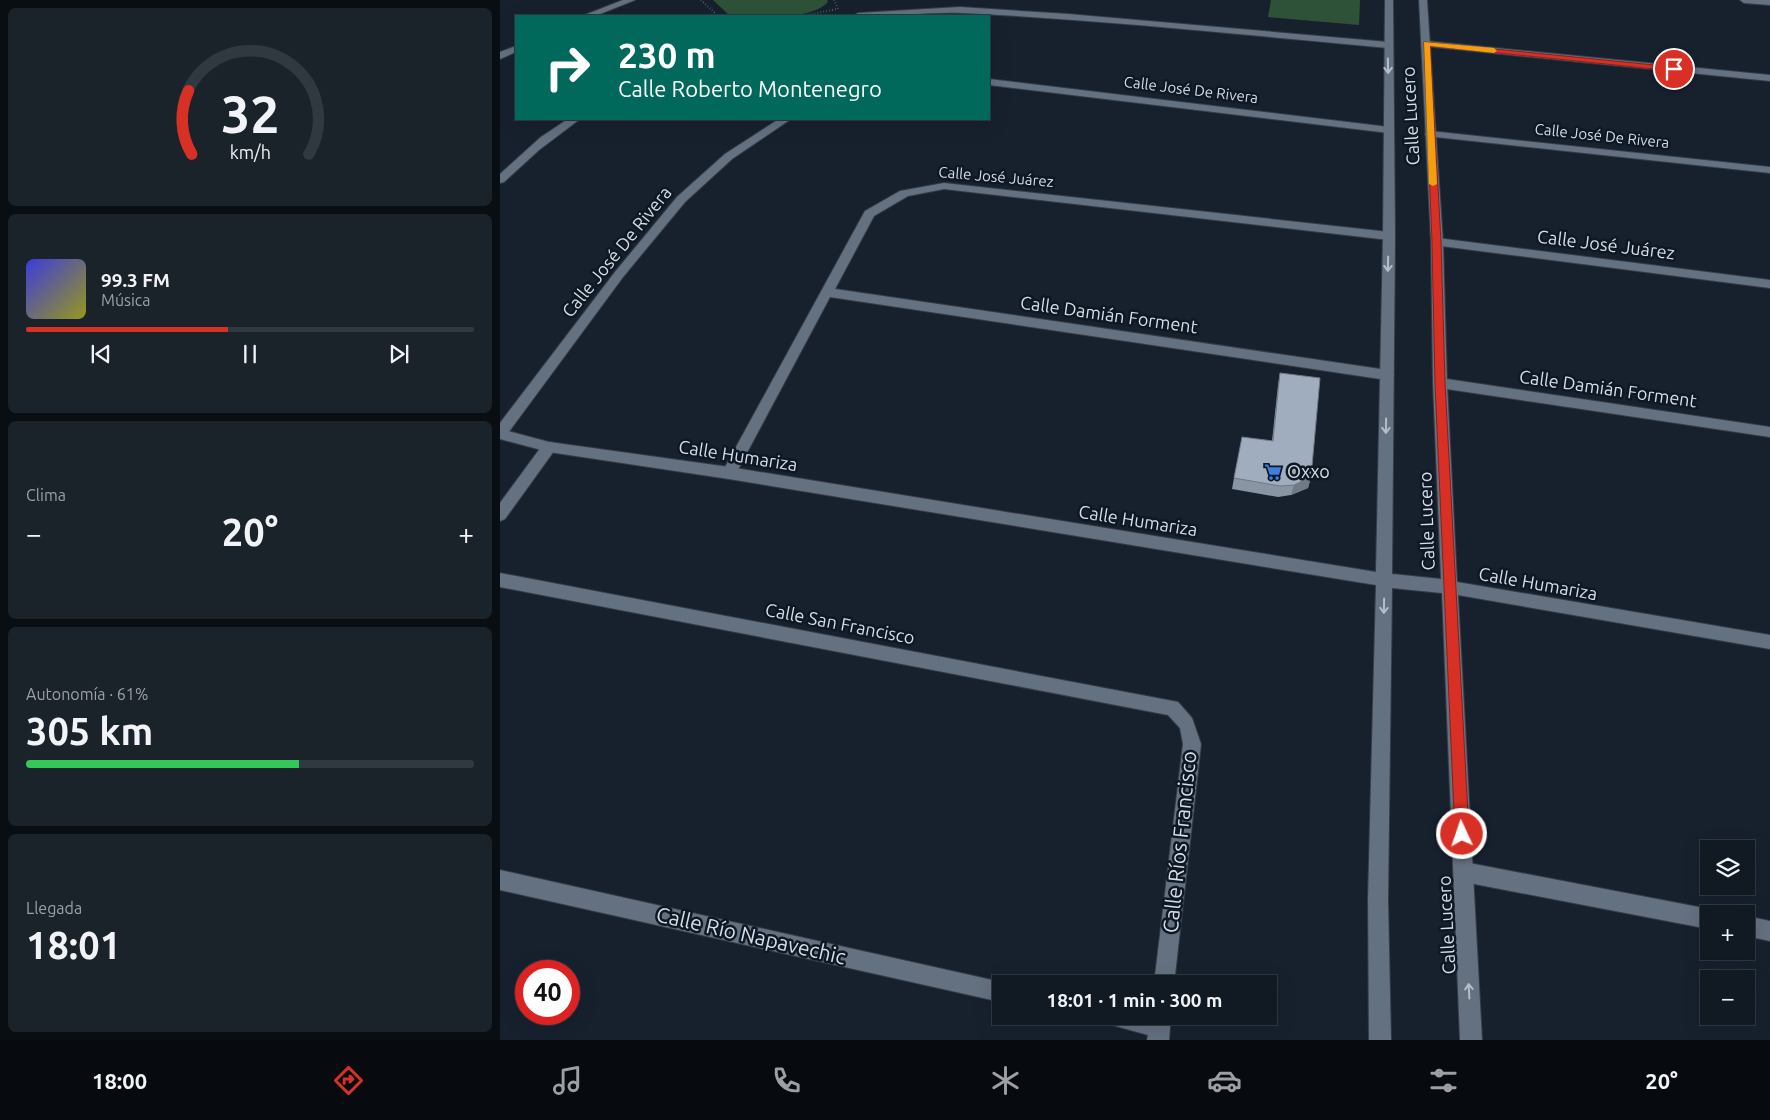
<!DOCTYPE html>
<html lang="es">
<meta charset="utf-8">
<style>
:root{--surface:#111922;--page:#1a222a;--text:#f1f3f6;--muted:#9ca0a5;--line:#303840;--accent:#d93025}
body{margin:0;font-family:Ubuntu,sans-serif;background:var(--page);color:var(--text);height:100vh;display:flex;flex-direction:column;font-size:19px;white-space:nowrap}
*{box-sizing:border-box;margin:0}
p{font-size:16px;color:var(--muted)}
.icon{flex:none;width:28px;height:28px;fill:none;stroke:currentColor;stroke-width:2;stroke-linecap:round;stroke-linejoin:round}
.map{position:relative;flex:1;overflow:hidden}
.details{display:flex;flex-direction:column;gap:8px;padding:8px;background:#090e13;width:500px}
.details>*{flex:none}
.guide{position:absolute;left:15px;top:15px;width:475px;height:105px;border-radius:0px;box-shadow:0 5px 20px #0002,0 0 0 1px var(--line);background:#00695c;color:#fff;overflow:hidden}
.buttons{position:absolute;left:1200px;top:840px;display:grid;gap:10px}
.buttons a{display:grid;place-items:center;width:55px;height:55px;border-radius:0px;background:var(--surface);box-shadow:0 5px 20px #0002,0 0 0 1px var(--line);font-size:25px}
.speed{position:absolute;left:15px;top:960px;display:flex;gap:10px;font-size:25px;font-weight:700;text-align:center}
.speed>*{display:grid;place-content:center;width:65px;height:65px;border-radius:50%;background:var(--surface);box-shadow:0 5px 20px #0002,0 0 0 1px var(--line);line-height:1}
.speed .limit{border:8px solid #d22;background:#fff;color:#111}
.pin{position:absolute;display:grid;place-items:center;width:42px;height:42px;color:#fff;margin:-21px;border:2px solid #fff;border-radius:50%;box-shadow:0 1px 5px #0007}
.me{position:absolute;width:55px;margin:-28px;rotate:357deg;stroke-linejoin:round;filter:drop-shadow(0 0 4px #0008)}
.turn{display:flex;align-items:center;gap:18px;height:105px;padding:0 20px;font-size:22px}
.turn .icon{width:65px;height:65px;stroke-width:2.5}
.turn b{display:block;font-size:35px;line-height:42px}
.big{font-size:38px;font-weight:600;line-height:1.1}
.details .widget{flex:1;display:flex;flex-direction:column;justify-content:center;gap:8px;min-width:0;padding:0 18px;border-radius:8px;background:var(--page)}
.details .dial{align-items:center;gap:0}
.dial svg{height:130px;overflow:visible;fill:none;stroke:var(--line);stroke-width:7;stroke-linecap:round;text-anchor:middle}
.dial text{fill:var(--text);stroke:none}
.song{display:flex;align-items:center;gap:15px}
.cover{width:60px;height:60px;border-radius:8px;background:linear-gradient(135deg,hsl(240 70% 55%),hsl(60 70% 35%))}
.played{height:5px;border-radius:2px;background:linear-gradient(90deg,var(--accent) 45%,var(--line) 45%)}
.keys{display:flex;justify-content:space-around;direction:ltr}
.heat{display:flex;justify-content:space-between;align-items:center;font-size:28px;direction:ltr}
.charge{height:8px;border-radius:4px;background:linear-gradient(90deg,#34c759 61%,var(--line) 0)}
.trip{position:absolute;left:492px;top:975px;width:285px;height:50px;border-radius:0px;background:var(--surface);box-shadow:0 5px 20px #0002,0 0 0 1px var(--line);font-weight:600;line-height:50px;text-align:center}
.menu{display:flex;height:80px;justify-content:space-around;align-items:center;background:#070a0e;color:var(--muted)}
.menu .icon{width:35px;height:35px}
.menu .on{color:var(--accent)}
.menu b{font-size:22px;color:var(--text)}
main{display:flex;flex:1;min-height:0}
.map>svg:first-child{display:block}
.green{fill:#2e5238}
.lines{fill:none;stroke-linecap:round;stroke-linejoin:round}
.minor-casing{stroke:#363d48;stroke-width:2}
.tertiary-casing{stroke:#363d48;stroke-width:2}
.path{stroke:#7e8691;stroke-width:2;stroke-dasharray:0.5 2.5;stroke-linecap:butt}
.minor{fill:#647181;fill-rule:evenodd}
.tertiary{fill:#647181;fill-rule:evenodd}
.wall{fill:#8a95a3}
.shaded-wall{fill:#707985}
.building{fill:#a0adbe;stroke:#707985}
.oneway{stroke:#b4bdc8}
.route{fill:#d93025;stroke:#8d1f18}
.slow{fill:#f59e0b}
.labels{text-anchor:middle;stroke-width:5;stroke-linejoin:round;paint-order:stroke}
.far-street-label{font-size:15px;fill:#d6dde6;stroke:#0e1824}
.street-label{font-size:18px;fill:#d6dde6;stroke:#0e1824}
.poi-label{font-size:18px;fill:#d6dde6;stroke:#0e1824;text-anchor:start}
.near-street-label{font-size:21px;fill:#d6dde6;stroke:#0e1824}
</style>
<main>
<section class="details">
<div class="widget dial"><svg viewBox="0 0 100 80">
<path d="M14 69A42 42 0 1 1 86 69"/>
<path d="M14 69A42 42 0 0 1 12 30" stroke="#d93025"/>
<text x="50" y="56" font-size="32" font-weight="700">32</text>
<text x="50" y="72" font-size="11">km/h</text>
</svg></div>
<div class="widget">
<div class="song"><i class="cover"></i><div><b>99.3 FM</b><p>Música</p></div></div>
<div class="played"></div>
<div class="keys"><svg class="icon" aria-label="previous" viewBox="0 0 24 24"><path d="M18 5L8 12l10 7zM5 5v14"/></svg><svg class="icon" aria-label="pause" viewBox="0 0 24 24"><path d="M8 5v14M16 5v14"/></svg><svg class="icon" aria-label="next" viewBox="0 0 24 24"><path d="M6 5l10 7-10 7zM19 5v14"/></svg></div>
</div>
<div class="widget"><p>Clima</p>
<div class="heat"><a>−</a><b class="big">20°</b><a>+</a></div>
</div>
<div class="widget"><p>Autonomía · 61%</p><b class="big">305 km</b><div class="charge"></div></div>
<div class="widget"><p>Llegada</p><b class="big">18:01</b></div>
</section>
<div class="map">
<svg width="1270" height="1040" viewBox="0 0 1270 1040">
<rect width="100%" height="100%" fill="#17212e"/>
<g class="green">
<path d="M213,0H327L328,2C309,22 256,16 230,16Z"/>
<polygon points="771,0 860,0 859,25 768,17"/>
</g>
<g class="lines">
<g class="minor-casing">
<g id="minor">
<polygon points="123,0 135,0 95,16 82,16"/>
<polygon points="1240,0 1270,0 1270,5 1244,3"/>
<path d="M460,7L568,14L888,42L893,45L888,48C746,35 605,20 463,13C426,11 390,18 353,16L358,13Z"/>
<polygon points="926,41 1270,75 1270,81 923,46 921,44"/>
<polygon points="16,46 16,52 0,59 0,52"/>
<polygon points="489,79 889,127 894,130 889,133 489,85"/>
<polygon points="68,119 80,119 39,150 4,182 0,183 0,174 41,137"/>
<polygon points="279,119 291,119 232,159 185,202 123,277 5,437 0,438 0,423 115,272 177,197 225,154"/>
<polygon points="930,131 1270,167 1270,173 926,136 925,134"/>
<polygon points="444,183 889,232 895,236 889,240 444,189 408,196 374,216 335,289 887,370 892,372 894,375 892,378 887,380 330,297 234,477 229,479 224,477 222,473 224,469 365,211 400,191"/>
<polygon points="937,238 1270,280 1270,288 933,245 931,242 933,239"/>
<polygon points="940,378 1270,427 1270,437 940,388 935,386 933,383 935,380"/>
<polygon points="49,442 54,443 56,447 54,451 5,519 0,521 0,503 44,443"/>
<polygon points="0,573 678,702 692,718 701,744 674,984 654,984 683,744 680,728 668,715 0,587"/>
<polygon points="964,862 1209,909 1217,914 1209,914 1209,929 964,882 957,879 954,872 957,865"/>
<polygon points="0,870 501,982 506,984 501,984 501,1002 0,890"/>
<polygon points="1246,916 1270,921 1270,941 1246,936"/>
<polygon points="602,1016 671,1016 669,1040 647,1040 648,1035 605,1023"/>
</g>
</g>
<g class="tertiary-casing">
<polygon id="tertiary" points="885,0 893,0 895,236 892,574 941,579 933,383 931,242 919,0 927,0 943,242 947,383 957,582 1270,635 1270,649 958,595 982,1040 960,1040 942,593 892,588 888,900 891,1040 869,1040 868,900 876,585 229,479 49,452 0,439 0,429 49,442 229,467 876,572 883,236"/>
</g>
<g class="path">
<polyline points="201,0 218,16"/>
<polyline points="334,0 338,9"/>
<polyline points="303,16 337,9"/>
</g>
<use href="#minor" class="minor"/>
<use href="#tertiary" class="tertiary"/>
</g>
<polygon class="wall" points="780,373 811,477 808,488 791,495 778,497 732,489 734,478 772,441 778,385"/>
<polygon class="shaded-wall" points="811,477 808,488 791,495 794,485"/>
<polygon class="building" points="780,373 820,378 811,477 794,485 780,486 734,478 742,437 773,441"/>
<defs><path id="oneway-shaft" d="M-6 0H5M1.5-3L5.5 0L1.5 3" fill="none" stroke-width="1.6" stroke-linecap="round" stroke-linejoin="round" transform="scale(1.25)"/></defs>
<g class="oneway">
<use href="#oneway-shaft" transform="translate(888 66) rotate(89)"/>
<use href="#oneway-shaft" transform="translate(888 264) rotate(91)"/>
<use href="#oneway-shaft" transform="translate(886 426) rotate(91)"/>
<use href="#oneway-shaft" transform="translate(884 606) rotate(91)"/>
<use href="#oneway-shaft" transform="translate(969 991) rotate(-93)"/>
</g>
<polygon class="route" points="924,42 1174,67 1178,69 1174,71 930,46 941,242 945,383 969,834 967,839 962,841 957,839 955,834 935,383 932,242"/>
<polygon class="slow" points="924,42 994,48 997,51 994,53 930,46 937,184 933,186 929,184"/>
<defs>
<g id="supermarket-bare" transform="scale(1.35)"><path d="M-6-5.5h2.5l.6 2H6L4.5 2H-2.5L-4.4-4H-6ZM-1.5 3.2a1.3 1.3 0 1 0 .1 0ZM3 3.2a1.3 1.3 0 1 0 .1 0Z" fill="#3f7fe0" stroke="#0e1824" stroke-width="2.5" paint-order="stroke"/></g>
</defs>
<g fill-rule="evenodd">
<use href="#supermarket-bare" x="773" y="472"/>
</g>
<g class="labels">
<g class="far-street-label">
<text transform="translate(691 90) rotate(7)" y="5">Calle José De Rivera</text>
<text transform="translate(1102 136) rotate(6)" y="5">Calle José De Rivera</text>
<text transform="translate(496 177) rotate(5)" y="5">Calle José Juárez</text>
</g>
<g class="street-label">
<text transform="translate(911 116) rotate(-93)" y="6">Calle Lucero</text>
<text transform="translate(1106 245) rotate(7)" y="6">Calle José Juárez</text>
<text transform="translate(117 252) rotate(-51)" y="6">Calle José De Rivera</text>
<text transform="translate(609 315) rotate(8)" y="6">Calle Damián Forment</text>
<text transform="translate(1108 389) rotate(8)" y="6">Calle Damián Forment</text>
<text transform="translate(238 456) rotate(9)" y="6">Calle Humariza</text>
<text transform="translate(638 521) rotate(9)" y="6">Calle Humariza</text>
<text transform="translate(927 521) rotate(-92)" y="6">Calle Lucero</text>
<text transform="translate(1038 584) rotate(10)" y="6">Calle Humariza</text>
<text transform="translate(340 624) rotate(11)" y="6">Calle San Francisco</text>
<text transform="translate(947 925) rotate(-93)" y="6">Calle Lucero</text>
</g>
<g class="poi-label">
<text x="787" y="478">Oxxo</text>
</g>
<g class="near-street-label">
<text transform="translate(680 842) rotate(-84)" y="7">Calle Ríos Francisco</text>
<text transform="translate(251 936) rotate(13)" y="7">Calle Río Napavechic</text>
</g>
</g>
</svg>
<div class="buttons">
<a><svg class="icon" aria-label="layers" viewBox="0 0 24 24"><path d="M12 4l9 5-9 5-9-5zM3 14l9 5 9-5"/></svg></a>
<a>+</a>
<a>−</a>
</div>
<div class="speed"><div class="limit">40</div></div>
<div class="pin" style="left:1174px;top:69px;background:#d93025"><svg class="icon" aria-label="arrive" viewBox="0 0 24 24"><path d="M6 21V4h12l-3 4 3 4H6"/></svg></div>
<svg class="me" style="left:962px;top:834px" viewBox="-20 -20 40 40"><circle r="17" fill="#d93025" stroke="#fff" stroke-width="3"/><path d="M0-11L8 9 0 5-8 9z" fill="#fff"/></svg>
<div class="trip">18:01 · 1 min · 300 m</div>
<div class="guide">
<div class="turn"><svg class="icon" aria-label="right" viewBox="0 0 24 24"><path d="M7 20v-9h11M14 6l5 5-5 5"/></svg><div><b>230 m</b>Calle Roberto Montenegro</div></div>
</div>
</div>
</main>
<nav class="menu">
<b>18:00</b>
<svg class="icon on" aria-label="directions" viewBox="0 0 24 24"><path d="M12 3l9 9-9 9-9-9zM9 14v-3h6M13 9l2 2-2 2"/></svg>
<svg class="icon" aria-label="music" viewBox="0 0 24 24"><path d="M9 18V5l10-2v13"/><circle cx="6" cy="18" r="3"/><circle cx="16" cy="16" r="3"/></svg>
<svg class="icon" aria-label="phone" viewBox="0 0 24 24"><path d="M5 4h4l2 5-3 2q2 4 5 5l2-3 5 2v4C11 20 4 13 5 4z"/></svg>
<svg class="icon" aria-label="climate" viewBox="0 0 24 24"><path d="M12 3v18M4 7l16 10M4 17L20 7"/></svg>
<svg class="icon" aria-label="car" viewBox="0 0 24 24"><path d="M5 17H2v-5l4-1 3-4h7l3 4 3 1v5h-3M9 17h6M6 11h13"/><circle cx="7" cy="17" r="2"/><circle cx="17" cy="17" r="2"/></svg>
<svg class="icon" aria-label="filters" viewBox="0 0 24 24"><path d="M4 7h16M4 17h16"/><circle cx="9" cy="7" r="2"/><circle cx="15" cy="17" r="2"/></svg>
<b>20°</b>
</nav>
